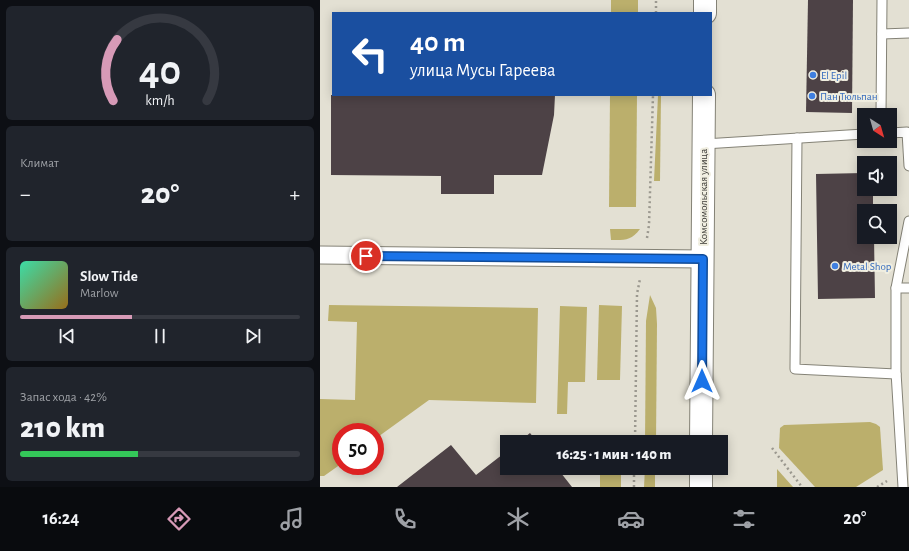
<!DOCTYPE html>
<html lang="ru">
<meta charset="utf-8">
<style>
:root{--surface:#171b24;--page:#20242c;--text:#f1f3f6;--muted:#9ea1a6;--line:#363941;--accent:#d79ab7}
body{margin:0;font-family:"Alegreya Sans",sans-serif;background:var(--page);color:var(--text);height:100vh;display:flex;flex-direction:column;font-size:15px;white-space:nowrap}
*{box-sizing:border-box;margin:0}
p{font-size:13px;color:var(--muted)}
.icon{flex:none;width:22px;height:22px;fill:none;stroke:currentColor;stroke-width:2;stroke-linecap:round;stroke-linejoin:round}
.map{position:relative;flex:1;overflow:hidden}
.drawer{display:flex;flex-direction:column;gap:6px;padding:6px;background:#0d0f14;width:320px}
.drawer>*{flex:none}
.guide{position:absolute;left:12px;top:12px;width:380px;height:84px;border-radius:0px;box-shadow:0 2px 10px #0003;background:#1a4fa0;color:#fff;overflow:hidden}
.needle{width:26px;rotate:143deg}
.fabs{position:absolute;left:537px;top:108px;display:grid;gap:8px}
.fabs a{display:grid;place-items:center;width:40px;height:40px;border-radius:0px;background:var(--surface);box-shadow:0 2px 10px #0003;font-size:20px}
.speed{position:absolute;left:12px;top:423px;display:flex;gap:8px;font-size:20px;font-weight:700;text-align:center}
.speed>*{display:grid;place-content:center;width:52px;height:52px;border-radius:50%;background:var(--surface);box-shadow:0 2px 10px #0003;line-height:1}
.speed .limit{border:6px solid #d22;background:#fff;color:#111}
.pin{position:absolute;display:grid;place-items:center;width:34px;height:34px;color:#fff;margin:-17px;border:2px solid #fff;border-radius:50%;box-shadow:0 1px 4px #0007}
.me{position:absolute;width:44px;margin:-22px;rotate:0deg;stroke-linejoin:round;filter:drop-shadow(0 0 3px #0008)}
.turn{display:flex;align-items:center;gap:14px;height:84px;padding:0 12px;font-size:18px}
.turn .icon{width:52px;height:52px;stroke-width:2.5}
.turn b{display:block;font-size:28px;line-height:34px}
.big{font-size:30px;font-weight:800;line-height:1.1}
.drawer .card{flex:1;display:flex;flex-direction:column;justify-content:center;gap:6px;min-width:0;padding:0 14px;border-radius:6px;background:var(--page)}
.drawer .dial{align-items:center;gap:0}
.dial svg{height:104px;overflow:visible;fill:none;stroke:var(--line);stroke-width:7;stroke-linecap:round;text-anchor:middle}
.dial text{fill:var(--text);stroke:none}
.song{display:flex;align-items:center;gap:12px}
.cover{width:48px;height:48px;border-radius:6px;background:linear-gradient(135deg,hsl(160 70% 55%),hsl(40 70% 35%))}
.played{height:4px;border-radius:2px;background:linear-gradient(90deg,var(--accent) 40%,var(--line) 40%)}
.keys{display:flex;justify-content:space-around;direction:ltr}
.heat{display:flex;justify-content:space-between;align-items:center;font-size:22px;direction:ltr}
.charge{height:6px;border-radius:3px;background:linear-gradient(90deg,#34c759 42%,var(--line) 0)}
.trip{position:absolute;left:180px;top:435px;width:228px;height:40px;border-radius:0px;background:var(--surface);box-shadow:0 2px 10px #0003;font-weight:800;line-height:40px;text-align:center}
.tab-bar{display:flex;height:64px;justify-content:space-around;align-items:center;background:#090b0e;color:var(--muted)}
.tab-bar .icon{width:28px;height:28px}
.tab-bar .on{color:var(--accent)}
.tab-bar b{font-size:18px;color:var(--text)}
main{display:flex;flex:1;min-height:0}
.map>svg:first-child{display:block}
.green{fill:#bbaf6c}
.building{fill:#4d4246}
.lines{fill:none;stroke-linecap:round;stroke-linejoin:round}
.service-casing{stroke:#848276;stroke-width:11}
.minor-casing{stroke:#848276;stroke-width:19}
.secondary-casing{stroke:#848276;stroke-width:24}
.path{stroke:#9b988f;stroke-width:2.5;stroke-dasharray:2 3;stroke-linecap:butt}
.service{stroke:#fff;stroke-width:9}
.minor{stroke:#fff;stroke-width:17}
.secondary{stroke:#fff;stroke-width:22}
.route-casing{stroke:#114b97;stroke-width:10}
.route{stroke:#1a73e8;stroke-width:7}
.shop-dot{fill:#3f7fe0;stroke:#f0eee0;stroke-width:1.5}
.labels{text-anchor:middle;stroke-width:4;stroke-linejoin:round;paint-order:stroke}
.shop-label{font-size:11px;fill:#366cbe;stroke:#f0eee0;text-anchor:start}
.street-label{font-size:11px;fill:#3c3b36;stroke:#f0eee0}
</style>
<main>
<section class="drawer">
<div class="card dial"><svg viewBox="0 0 100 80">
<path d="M14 69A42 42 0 1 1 86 69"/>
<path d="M14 69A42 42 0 0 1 17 22" stroke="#d79ab7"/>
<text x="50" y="56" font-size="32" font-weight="700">40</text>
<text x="50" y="72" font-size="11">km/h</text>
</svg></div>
<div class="card"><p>Климат</p>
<div class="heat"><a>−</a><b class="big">20°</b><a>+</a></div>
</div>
<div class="card">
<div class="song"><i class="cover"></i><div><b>Slow Tide</b><p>Marlow</p></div></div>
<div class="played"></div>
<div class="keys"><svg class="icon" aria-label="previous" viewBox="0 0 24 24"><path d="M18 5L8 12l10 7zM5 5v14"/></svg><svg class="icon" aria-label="pause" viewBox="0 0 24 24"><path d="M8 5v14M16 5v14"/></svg><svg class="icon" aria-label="next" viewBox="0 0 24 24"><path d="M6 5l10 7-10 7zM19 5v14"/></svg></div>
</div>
<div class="card"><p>Запас хода · 42%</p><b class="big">210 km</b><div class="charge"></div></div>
</section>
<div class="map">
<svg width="589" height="487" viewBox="0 0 589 487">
<rect width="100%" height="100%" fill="#e3e0d3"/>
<g class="green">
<rect x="291" y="0" width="27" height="13"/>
<polygon points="290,95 317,95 316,207 289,207"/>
<polygon points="338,95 341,95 340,181 334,181"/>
<path d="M290,229H320C311,241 305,240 291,240Z"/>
<polygon points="330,295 336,308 337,324 336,442 325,442 326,321"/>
<polygon points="9,305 218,308 216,403 109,400 55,439 55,432 21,432 21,464 4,476 0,476 0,399 35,400 37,322 8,321"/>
<polygon points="279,305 302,306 300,380 277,380"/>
<polygon points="240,306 267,307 265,382 248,382 247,414 237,414"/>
<polygon points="550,422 556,424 560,427 563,470 536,487 495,487 459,448 460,428 464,425"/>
<rect x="280" y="468" width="21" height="19"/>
<polygon points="325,468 335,468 335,487 324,487"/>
<polygon points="457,469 473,487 457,487"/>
</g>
<g class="building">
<polygon points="488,0 533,0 532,113 486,112"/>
<polygon points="11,95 235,95 234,115 222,175 174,175 174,194 121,194 121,176 11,175"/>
<polygon points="544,173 544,189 553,189 553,211 544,211 544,237 554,237 555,298 498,299 496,174"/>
<polygon points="210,433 217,442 199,442"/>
<polygon points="131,445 156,475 187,451 187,468 237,468 252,487 77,487"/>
</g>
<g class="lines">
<g class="service-casing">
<g id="service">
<polyline points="562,34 589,33"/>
<polyline points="561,115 562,0"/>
<polyline points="570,133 587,132 589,166"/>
<polyline points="477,138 475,369 576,374"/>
<polyline points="384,144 544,134"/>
<polyline points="576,288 589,288"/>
<polyline points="583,487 576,372 576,288 589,221"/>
</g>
</g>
<g class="minor-casing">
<polyline id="minor" points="0,255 383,259"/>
</g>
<g class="secondary-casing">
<g id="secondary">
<polyline points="385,13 385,0"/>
<polyline points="381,442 384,95"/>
<polyline points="381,487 381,468"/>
</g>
</g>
<g class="path">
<polyline points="336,13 336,0"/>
<polyline points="327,238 329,225 333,95"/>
<polyline points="315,442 317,294 320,279"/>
<polyline points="452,448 482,487"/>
<polyline points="314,487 314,468"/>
<polyline points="557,487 567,481"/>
</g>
<use href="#service" class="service"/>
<use href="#minor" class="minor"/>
<use href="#secondary" class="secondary"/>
</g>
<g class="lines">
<g class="route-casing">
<polyline id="route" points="46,256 383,259 382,381"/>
</g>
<use href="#route" class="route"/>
</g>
<g class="shop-dot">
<circle cx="493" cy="75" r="4"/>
<circle cx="492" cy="96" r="4"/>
<circle cx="515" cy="266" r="4"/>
</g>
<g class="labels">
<g class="shop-label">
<text x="501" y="79">El Epil</text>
<text x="500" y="100">Пан Тюльпан</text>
<text x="523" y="270">Metal Shop</text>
</g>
<g class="street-label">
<text transform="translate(383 197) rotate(-90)" y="4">Комсомольская улица</text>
</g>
</g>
</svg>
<div class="fabs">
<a><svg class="needle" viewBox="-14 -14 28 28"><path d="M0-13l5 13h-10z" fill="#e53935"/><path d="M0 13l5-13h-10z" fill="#9ea1a6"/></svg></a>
<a><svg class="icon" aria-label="sound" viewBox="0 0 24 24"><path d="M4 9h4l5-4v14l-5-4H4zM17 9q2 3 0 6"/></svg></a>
<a><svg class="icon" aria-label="search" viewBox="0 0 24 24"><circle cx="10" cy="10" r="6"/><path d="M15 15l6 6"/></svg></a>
</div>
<div class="speed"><div class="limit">50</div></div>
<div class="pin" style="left:46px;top:256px;background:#d93025"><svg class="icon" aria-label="arrive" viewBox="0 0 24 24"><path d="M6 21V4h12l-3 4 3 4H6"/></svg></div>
<svg class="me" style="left:382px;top:381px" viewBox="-20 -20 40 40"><path d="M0-17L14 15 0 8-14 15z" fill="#1a73e8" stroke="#fff" stroke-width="4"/></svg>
<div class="trip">16:25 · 1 мин · 140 m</div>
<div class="guide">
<div class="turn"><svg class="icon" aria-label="left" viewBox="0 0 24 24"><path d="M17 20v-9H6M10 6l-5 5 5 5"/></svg><div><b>40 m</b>улица Мусы Гареева</div></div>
</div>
</div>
</main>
<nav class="tab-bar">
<b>16:24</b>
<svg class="icon on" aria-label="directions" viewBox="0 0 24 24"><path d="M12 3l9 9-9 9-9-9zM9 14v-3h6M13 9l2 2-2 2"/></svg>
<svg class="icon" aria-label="music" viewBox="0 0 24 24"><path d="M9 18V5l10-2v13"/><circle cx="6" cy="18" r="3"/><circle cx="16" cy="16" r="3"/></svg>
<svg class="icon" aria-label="phone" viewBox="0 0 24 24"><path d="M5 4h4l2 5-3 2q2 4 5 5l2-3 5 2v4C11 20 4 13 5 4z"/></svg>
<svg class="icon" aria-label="climate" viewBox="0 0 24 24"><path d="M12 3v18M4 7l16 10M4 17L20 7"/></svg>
<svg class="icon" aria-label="car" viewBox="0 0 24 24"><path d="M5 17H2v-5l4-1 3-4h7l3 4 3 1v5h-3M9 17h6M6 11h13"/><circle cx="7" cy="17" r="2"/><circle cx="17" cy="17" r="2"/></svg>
<svg class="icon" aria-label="filters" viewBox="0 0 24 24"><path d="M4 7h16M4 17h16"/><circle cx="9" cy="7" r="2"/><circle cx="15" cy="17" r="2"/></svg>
<b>20°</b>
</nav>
